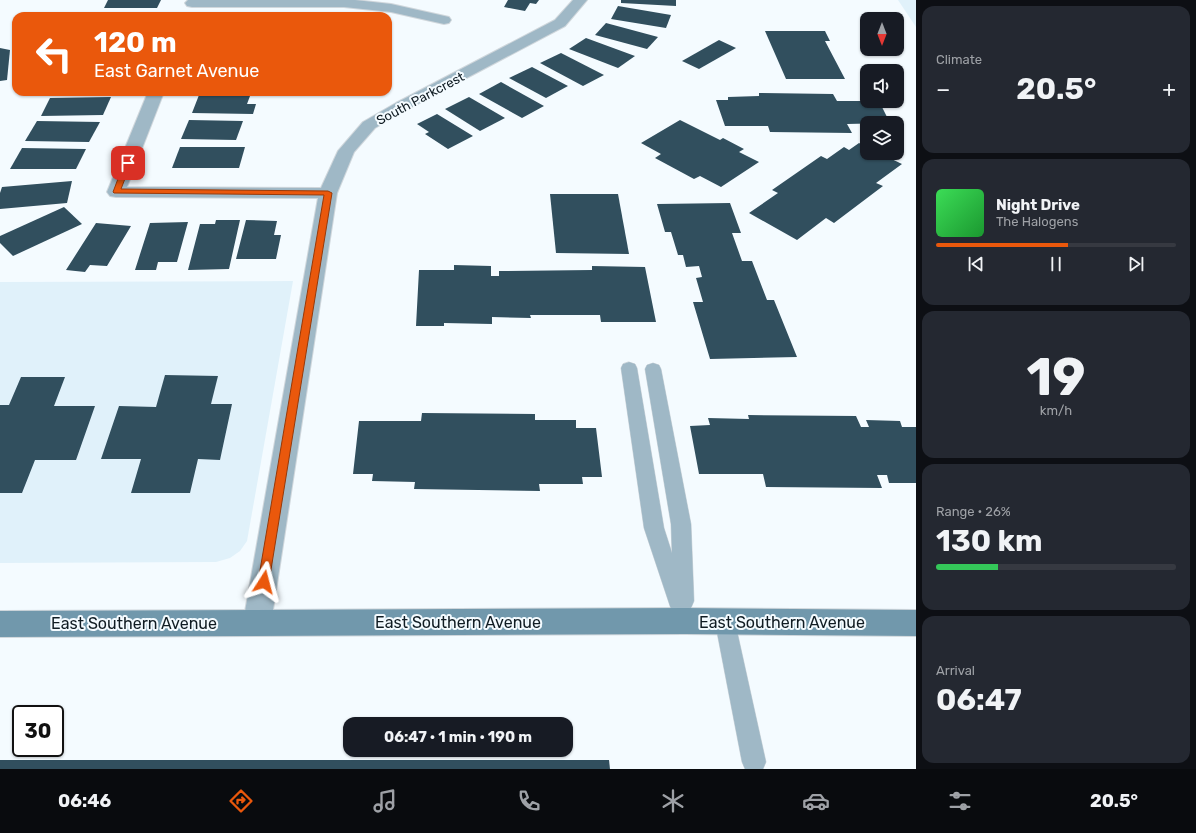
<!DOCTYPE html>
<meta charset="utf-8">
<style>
:root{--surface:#171b24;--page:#242831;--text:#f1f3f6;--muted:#9ea1a6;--line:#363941;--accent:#ea580c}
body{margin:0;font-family:Rubik,sans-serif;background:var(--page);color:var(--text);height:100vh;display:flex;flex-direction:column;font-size:15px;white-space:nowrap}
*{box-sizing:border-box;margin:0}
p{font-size:13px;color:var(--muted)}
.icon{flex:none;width:22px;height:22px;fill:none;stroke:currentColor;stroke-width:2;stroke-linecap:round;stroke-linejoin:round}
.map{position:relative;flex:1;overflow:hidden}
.panel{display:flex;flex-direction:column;gap:6px;padding:6px;background:#0d0f14;width:280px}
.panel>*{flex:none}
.top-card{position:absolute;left:12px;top:12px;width:380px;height:84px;border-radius:12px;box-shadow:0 1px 3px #0004;background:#ea580c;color:#fff;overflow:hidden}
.needle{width:26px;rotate:180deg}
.controls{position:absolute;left:860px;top:12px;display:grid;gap:8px}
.controls a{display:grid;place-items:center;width:44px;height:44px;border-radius:8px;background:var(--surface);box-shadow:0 1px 3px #0004;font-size:20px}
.speed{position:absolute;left:12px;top:705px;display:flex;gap:8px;font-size:20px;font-weight:700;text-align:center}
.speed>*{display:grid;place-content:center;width:52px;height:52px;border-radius:50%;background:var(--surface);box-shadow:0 1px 3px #0004;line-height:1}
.speed .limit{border:2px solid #111;border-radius:6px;background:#fff;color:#111}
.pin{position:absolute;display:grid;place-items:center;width:34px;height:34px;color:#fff;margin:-17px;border-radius:8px;box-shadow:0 2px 6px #0006}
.me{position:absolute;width:44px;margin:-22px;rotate:9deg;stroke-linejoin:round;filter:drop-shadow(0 0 3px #0008)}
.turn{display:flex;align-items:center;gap:14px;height:84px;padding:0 16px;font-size:18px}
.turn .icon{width:52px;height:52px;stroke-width:2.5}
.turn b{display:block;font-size:28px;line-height:34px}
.big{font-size:30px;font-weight:700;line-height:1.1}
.panel .widget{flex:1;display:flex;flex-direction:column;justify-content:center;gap:6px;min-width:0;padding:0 14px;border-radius:12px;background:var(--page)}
.panel .dial{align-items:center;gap:0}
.dial b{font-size:52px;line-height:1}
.song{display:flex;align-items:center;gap:12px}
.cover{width:48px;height:48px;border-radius:6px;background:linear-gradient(135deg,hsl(130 70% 55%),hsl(130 70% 35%))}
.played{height:4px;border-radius:2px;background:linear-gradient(90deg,var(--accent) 55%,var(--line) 55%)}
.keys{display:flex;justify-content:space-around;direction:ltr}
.heat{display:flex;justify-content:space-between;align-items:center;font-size:22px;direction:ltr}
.charge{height:6px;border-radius:3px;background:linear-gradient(90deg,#34c759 26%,var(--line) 0)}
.trip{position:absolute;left:343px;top:717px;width:230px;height:40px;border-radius:12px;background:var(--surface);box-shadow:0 1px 3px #0004;font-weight:700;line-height:40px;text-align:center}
.dock{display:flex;height:64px;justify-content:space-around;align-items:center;background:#090b0e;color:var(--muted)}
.dock .icon{width:28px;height:28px}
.dock .selected{color:var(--accent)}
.dock b{font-size:18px;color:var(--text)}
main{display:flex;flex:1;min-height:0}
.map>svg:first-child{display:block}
.built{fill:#e0f1fa}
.building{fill:#314f5e}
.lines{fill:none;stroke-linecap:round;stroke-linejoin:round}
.service-casing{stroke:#d0d7dc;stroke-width:1}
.minor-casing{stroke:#d0d7dc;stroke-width:2}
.secondary-casing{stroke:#d0d7dc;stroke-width:2}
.service{fill:#9fb8c6;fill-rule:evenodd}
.minor{fill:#9fb8c6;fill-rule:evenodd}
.secondary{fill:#7198ac;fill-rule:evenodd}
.route{fill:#ea580c;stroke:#983908}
.labels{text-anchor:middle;stroke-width:4;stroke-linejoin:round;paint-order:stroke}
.street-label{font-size:13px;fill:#101c23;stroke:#f4fbff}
.near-street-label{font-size:16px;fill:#101c23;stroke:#f4fbff}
</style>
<main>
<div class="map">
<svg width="916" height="769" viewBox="0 0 916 769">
<rect width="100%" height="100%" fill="#f4fbff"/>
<g class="built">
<polygon points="898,0 916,0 916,27"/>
<polygon points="293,281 247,541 240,551 230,558 216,562 0,563 0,282"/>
</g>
<g class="building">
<polygon points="108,0 161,0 157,8 104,8"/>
<polygon points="508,0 539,0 536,4 530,3 525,11 504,7"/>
<polygon points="621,0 676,0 676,6 621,3"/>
<polygon points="618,6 671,15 666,28 611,19"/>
<polygon points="108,13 154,13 152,16 107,16"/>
<polygon points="231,13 276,14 275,16 229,16"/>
<polygon points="606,23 658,37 647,49 595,35"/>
<polygon points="765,31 825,31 830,41 825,41 845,79 786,79"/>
<polygon points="586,38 635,56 618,68 569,49"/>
<polygon points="719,40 736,48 699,69 682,61"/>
<polygon points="0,48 10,50 7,80 0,81"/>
<polygon points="561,53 604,75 583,86 540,63"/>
<polygon points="532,67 568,86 546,98 509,78"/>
<polygon points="501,82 544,106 522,118 479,94"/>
<polygon points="759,93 833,94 837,101 879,101 890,123 847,124 852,133 770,132 768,126 725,126 716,100 728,100 728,97 759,96"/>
<polygon points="199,95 250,96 247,104 256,104 253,114 192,113"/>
<polygon points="111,97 103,115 41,116 50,98"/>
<polygon points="469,97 505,118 480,131 445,109"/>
<polygon points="437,114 473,136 448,149 425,134 429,132 417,124"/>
<polygon points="189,120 243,121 236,140 181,139"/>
<polygon points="680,120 720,140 723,138 744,149 739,152 759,162 721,187 700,176 694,179 655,158 661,154 641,143"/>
<polygon points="37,121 100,122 89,142 25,141"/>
<polygon points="859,143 867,147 867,153 879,153 902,164 876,183 883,186 834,223 826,218 797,240 749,213 778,193 772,190 821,156 827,159 844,147 849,150"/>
<polygon points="180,147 245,147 239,168 172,168"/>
<polygon points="22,148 86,149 76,169 10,169"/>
<polygon points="72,181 67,203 0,209 0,193 2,187"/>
<polygon points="550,194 618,194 629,254 556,253"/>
<polygon points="730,203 741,233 732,233 742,261 752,261 767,300 774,300 797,357 710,359 693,302 703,302 696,278 702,277 699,266 686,267 683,255 678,255 671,232 665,232 657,204"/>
<polygon points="64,207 82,224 13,256 0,243 0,236"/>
<polygon points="216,220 240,220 229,269 188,270 200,224 215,224"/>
<polygon points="246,220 277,221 274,235 281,235 276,259 236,259"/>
<polygon points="188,222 177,262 158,262 156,270 135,270 150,223"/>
<polygon points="96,223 131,226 107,266 90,265 85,272 66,270"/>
<polygon points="454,265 491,266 491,276 499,276 499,271 592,270 592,266 645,267 656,322 601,322 600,315 530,315 531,318 492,317 492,324 444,323 444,326 416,326 419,270 454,270"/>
<polygon points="165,375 218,376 211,404 232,404 220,460 198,459 190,493 131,493 141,459 101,459 119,406 156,407"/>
<polygon points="21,377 65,377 54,406 95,406 76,460 35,460 22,493 0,493 0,405 9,405"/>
<polygon points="422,413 535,414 535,420 576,420 576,428 596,428 602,477 582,477 583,484 539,484 540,491 414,489 415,482 372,481 373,474 353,474 359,421 421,421"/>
<polygon points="748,415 856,416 861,427 869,427 866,420 900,421 902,427 916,427 916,483 889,483 887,475 877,475 882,488 766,487 763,474 699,474 690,426 710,425 708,418 749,419"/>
<polygon points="0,760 609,760 610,769 0,769"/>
</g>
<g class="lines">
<g class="service-casing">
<g id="service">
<polygon points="629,362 635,364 637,368 664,528 672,553 671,524 645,369 647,365 653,363 659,365 661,369 691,524 694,601 691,608 695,621 692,628 685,631 678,628 675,621 644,528 621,368 623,364"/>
<polygon points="725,612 732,615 735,622 766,762 763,769 745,769 742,762 715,622 718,615"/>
</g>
</g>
<g class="minor-casing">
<g id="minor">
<polygon points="188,0 355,0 391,4 449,17 451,20 449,23 444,24 391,12 344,7 192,7 187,6 185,3"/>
<polygon points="573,0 587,0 565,26 408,109 375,128 354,152 337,193 271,623 267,632 257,636 247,632 243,623 318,198 116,197 110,196 107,192 148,92 164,92 127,187 321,188 338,151 363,122 396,103 555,20"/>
</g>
</g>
<g class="secondary-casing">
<polygon id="secondary" points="685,608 916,610 916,636 685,634 0,637 0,611"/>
</g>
<use href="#service" class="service"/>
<use href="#minor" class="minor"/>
<use href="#secondary" class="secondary"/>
</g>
<polygon class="route" points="128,161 131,163 121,189 328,191 332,193 269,582 268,585 264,586 260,585 258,582 324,195 114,193 113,192 124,163"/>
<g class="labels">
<g class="street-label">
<text transform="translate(420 98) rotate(-28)" y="5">South Parkcrest</text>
</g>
<g class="near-street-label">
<text x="458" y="628">East Southern Avenue</text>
<text x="782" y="628">East Southern Avenue</text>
<text x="134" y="629">East Southern Avenue</text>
</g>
</g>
</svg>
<div class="controls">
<a><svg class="needle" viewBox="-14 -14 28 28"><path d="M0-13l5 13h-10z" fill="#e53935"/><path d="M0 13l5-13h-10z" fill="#9ea1a6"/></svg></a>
<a><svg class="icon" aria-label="sound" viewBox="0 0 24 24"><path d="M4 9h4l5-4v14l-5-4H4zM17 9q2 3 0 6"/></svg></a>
<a><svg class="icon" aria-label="layers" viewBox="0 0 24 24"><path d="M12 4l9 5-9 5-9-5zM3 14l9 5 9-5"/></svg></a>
</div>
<div class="speed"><div class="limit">30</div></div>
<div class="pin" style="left:128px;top:163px;background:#d93025"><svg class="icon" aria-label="arrive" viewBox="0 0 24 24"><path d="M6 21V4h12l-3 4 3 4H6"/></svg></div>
<svg class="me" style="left:264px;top:582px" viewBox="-20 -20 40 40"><path d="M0-17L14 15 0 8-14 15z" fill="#ea580c" stroke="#fff" stroke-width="4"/></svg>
<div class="trip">06:47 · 1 min · 190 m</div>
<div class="top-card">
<div class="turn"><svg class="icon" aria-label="left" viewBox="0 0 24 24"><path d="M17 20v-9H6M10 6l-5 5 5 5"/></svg><div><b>120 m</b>East Garnet Avenue</div></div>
</div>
</div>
<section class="panel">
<div class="widget"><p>Climate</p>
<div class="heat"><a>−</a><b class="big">20.5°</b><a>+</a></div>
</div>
<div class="widget">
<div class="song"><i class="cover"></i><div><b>Night Drive</b><p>The Halogens</p></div></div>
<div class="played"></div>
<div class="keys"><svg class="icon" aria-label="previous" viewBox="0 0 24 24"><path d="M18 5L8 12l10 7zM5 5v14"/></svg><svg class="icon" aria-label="pause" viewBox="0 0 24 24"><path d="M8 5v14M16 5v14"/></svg><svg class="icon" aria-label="next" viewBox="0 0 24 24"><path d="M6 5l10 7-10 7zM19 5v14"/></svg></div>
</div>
<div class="widget dial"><b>19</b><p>km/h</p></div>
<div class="widget"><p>Range · 26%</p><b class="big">130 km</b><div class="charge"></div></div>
<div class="widget"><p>Arrival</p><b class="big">06:47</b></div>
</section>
</main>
<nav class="dock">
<b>06:46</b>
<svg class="icon selected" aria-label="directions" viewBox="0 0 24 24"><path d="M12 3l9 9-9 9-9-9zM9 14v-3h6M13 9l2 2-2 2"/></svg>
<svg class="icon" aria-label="music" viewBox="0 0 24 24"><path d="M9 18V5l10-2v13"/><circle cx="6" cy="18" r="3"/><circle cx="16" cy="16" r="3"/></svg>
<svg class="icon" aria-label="phone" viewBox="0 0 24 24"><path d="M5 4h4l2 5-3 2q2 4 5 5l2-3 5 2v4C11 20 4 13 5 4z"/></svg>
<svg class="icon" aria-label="climate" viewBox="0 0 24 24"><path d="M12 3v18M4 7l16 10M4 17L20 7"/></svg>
<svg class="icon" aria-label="car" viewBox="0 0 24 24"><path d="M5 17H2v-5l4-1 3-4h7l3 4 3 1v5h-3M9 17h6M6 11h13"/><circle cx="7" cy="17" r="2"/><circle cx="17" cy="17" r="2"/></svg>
<svg class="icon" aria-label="filters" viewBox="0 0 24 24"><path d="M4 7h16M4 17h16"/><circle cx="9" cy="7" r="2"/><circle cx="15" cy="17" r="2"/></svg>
<b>20.5°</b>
</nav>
